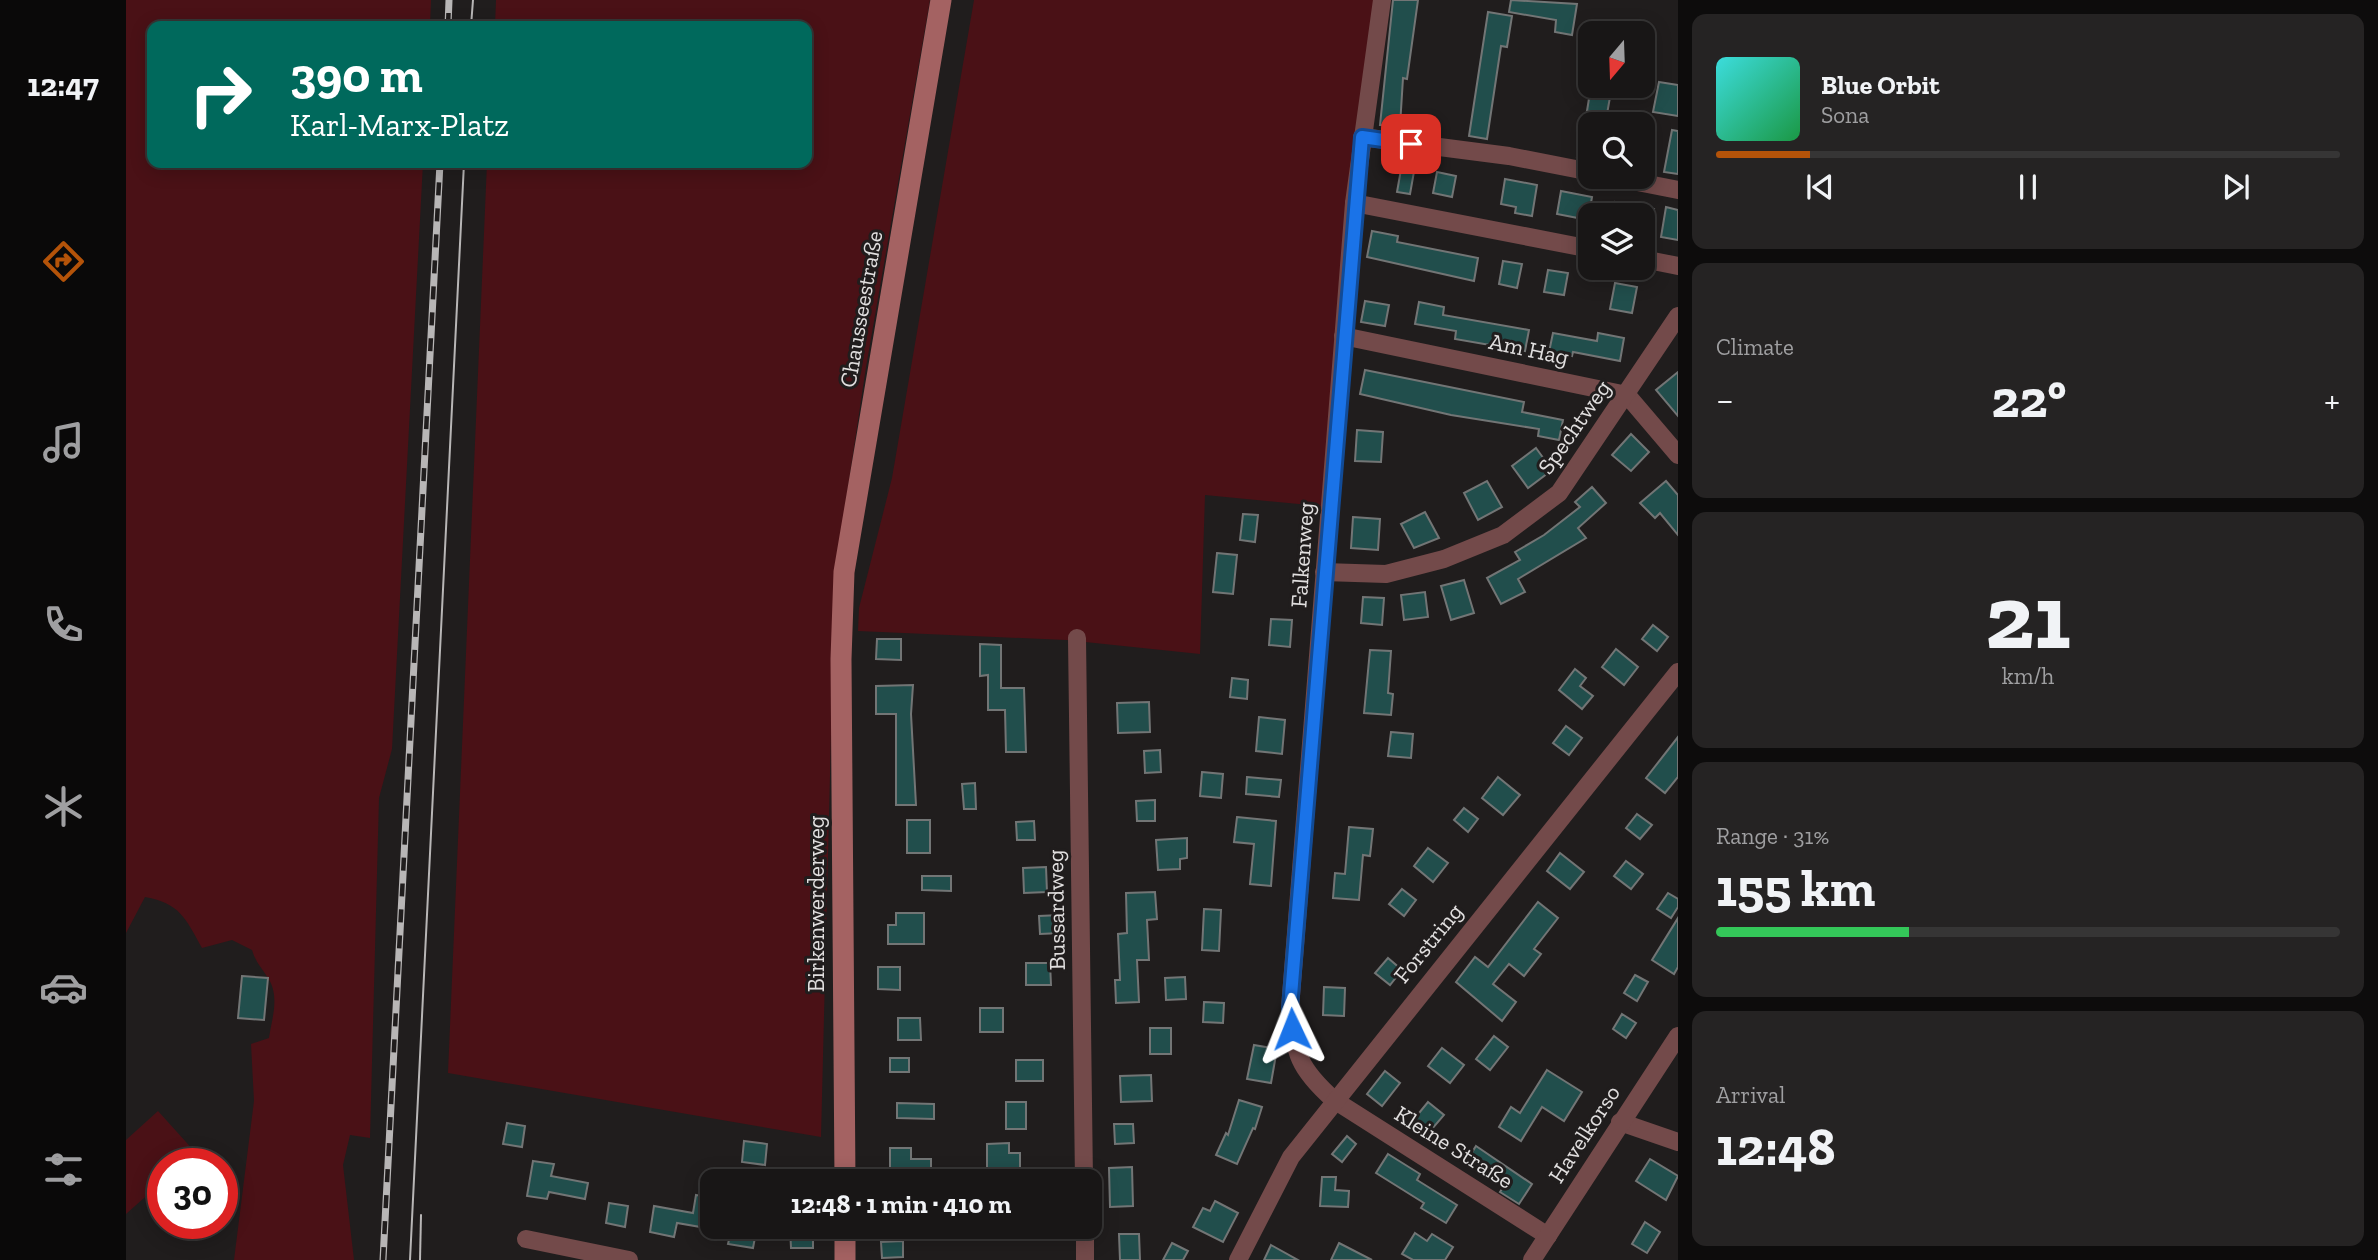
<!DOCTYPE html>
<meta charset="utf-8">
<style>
:root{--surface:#181616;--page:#252323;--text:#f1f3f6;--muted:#9f9fa1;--line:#363535;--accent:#b45309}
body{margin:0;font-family:"Zilla Slab",serif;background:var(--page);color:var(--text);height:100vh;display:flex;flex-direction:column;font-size:26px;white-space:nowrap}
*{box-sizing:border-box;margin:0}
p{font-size:23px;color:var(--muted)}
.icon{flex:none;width:38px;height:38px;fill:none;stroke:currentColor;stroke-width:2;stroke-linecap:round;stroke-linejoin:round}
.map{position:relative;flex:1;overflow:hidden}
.drawer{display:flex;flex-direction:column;gap:14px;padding:14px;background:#0d0c0c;width:700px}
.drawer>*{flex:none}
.top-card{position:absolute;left:21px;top:21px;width:665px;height:147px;border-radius:14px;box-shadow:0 4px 18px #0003,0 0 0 2px var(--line);background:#00695c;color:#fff;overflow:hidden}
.needle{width:46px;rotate:199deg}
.tools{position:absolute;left:1452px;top:21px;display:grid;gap:14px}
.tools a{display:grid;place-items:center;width:77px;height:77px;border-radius:14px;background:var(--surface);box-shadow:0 4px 18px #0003,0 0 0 2px var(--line);font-size:35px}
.speed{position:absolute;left:21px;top:1148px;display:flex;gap:14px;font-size:35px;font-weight:700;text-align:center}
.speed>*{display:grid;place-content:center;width:91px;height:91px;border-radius:50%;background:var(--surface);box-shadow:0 4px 18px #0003,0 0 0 2px var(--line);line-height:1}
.speed .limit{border:10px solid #d22;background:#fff;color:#111}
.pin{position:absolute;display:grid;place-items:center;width:60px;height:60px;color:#fff;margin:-30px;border-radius:14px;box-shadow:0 4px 10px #0006}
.me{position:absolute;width:77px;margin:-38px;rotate:358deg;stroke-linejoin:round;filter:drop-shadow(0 0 5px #0008)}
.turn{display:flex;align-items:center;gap:24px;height:147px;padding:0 28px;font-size:32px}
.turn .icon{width:91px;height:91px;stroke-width:2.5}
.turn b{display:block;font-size:49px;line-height:60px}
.big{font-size:52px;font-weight:800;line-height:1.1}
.drawer .tile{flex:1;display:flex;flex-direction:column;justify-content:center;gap:10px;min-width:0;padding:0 24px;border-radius:14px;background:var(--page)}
.drawer .dial{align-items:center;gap:0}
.dial b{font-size:91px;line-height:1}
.song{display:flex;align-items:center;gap:21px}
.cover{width:84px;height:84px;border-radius:10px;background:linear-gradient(135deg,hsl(180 70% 55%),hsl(140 70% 35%))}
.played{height:7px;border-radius:4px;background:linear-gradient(90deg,var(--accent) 15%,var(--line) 15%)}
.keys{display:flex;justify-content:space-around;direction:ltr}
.heat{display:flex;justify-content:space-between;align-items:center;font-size:38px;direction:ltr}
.charge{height:10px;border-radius:5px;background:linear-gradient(90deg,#34c759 31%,var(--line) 0)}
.trip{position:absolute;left:574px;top:1169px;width:402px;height:70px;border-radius:14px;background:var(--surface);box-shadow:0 4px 18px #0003,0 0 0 2px var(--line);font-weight:800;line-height:70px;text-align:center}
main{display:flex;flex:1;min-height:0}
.tabs{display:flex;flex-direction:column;width:126px;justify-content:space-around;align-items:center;background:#0a0909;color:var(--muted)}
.tabs .icon{width:49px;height:49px}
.tabs .on{color:var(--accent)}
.tabs b{font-size:32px;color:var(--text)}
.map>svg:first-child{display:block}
.green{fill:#4a1116}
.building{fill:#214e4c;stroke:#727575;stroke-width:2}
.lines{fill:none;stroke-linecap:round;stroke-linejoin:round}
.street{stroke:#734a4a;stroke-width:18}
.secondary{stroke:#a46262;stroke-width:21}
.tram{stroke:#b8b6b6;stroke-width:2}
.rail-casing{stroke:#b8b6b6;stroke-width:7}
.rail{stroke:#201d1d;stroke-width:4.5;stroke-dasharray:13;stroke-linecap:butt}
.route-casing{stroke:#114b97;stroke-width:18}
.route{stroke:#1a73e8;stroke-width:12}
.labels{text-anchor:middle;stroke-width:6;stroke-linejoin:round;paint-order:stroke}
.street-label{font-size:23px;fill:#e1dfdf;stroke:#201d1d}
</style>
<main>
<nav class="tabs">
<b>12:47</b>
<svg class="icon on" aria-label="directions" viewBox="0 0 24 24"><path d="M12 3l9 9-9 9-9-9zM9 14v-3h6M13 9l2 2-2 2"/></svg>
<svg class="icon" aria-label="music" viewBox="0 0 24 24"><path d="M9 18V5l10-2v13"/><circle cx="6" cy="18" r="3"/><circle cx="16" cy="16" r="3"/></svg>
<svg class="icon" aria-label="phone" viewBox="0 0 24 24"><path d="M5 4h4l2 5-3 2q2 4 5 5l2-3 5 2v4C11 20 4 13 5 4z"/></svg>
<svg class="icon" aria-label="climate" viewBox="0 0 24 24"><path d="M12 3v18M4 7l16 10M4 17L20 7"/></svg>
<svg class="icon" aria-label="car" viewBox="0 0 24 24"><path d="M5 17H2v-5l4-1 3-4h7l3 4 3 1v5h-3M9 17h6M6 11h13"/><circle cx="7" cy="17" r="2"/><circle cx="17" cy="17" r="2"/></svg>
<svg class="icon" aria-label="filters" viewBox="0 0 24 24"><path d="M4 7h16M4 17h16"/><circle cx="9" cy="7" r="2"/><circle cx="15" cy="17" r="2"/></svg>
</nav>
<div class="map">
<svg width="1552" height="1260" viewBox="0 0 1552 1260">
<rect width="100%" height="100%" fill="#201d1d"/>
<g class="green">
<path d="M0,0H305L304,26H26V163H297L266,749L253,798L244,1138L224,1135L217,1165L228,1260H108L128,1101L125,1044L143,1038C146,1018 154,996 142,978C135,967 130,963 126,950L106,940L76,948C60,919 54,903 19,897L0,933Z"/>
<polygon points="370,0 804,0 740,367 709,574 695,1137 322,1073 361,163 681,163 681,26 369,26"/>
<polygon points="848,0 1256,0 1204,507 1079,495 1074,654 940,640 732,631 733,608 766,478"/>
<polygon points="32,1111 69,1152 55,1164 37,1164 37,1181 0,1214 0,1140"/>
</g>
<g class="building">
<polygon points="1267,0 1292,0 1281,79 1277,78 1274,126 1254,125"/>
<polygon points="1385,0 1451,4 1446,35 1429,32 1430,20 1383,12"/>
<polygon points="1362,12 1386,16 1381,47 1375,46 1361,139 1343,136"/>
<polygon points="1533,82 1552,85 1552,116 1527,112"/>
<polygon points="1465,86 1486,86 1481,114 1461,111"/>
<polygon points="1458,116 1465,117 1465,159 1451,157"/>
<polygon points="1546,130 1552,131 1552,174 1538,172"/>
<polygon points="1276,164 1289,166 1284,194 1271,192"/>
<polygon points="1311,172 1330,176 1326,197 1307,193"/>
<polygon points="1379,179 1411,185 1406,216 1389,213 1390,207 1375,204"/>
<polygon points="1435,191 1466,197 1462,220 1431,214"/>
<polygon points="1489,202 1528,209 1527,215 1487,215"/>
<polygon points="1540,207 1552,210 1552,240 1535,237"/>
<polygon points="1246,231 1272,236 1271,242 1352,258 1348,281 1241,257"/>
<polygon points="1377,261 1396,264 1391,288 1373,284"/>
<polygon points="1422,270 1442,273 1438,295 1418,292"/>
<polygon points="1489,283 1511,287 1506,313 1484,309"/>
<polygon points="1239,301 1263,305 1259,326 1235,322"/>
<polygon points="1293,302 1318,307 1317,315 1403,330 1399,351 1329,339 1330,331 1289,324"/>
<polygon points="1427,333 1471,341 1472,333 1498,338 1494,361 1447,352 1446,356 1423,352"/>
<polygon points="1239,370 1398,402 1396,412 1437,420 1433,440 1412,436 1413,429 1325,415 1234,394"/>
<polygon points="1552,372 1552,416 1530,390"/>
<polygon points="1231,430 1257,432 1255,462 1229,461"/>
<polygon points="1505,434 1523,452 1505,471 1486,455"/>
<polygon points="1410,448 1426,470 1402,488 1386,466"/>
<polygon points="1361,481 1376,507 1352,520 1338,493"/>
<polygon points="1540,481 1552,495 1552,535 1534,513 1529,518 1514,503"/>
<polygon points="1466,487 1480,503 1452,528 1460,538 1392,579 1399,592 1375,604 1361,578 1394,560 1389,552 1418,535 1454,507 1449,502"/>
<polygon points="1299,512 1313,538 1288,548 1275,524"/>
<polygon points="1117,514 1132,515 1129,542 1114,540"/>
<polygon points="1227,517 1254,519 1252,550 1225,548"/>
<polygon points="1091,553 1111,555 1107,594 1087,592"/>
<polygon points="1338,580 1348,613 1325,620 1315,586"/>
<polygon points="1299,592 1302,617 1278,620 1275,595"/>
<polygon points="1237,597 1258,598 1256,625 1235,623"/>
<polygon points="1145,619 1166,620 1164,647 1143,645"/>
<polygon points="1527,625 1542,637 1531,651 1516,639"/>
<polygon points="751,639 775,639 775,660 750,659"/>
<polygon points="854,644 875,645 875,688 898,688 900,752 880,752 879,710 862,710 862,675 854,676"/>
<polygon points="1490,649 1512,667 1498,685 1476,667"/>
<polygon points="1244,650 1265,651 1262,693 1267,694 1265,715 1238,713"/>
<polygon points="1449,669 1460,678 1454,686 1467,696 1456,709 1433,690"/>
<polygon points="1106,678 1122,680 1121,699 1104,697"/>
<polygon points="787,685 785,714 790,805 770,805 770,714 750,714 750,686"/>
<polygon points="1023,702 1024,732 992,733 991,703"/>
<polygon points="1133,717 1159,720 1156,754 1130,751"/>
<polygon points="1440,726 1456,738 1443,755 1427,743"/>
<polygon points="1265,732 1287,734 1285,758 1262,756"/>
<polygon points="1552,737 1552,777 1539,793 1520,778"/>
<polygon points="1034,750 1035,772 1019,773 1018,751"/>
<polygon points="1076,772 1097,774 1095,798 1074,796"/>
<polygon points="1121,777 1155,780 1153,797 1120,794"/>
<polygon points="1372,777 1394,795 1377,815 1356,798"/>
<polygon points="849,783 850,809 838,809 836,784"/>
<polygon points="1029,800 1029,821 1011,821 1010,801"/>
<polygon points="1338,808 1352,819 1342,832 1328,820"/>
<polygon points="1511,814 1526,825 1514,839 1500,828"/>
<polygon points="1111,817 1150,821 1145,886 1124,884 1128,844 1108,842"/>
<rect x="781" y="820" width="23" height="33"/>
<polygon points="908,821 909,840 891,840 890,822"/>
<polygon points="1223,827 1247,829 1244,856 1237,855 1233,900 1207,898 1209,873 1219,874"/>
<polygon points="1061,838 1061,858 1054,859 1054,869 1032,870 1030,840"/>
<polygon points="1302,848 1322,863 1307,882 1288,866"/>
<polygon points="1434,853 1458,872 1444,889 1421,871"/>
<polygon points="1500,861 1517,874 1505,889 1488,876"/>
<polygon points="920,867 921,892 898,893 897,868"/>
<polygon points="796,876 825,876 825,891 796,890"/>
<polygon points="1276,889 1290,900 1278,916 1263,904"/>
<polygon points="1029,892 1031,919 1021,920 1023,960 1011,960 1013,1002 990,1003 989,980 994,980 992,934 1001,933 1000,893"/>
<polygon points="1542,893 1552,899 1552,907 1545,918 1531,909"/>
<polygon points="1412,902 1432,918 1408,949 1415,954 1398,976 1383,964 1367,984 1390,1002 1376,1021 1330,982 1349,957 1362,967"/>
<polygon points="1078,909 1095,910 1093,951 1076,950"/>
<polygon points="770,913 798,913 798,944 762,944 762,925 770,925"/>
<polygon points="934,915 935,933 914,934 913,916"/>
<polygon points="1552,918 1552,967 1548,974 1526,960"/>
<polygon points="1262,958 1276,970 1264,985 1249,973"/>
<polygon points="900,963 924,963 925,985 900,985"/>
<polygon points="752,967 774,967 774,990 752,989"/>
<polygon points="1509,975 1522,982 1511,1001 1498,993"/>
<polygon points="116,976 142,978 138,1020 112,1018"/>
<polygon points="1059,977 1060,999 1040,1000 1039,978"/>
<polygon points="1198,987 1219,988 1218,1016 1197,1015"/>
<polygon points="1078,1002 1098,1003 1097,1023 1077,1022"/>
<rect x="854" y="1008" width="23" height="24"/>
<polygon points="1496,1014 1510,1023 1500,1038 1487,1029"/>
<polygon points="772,1018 794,1018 795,1040 772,1040"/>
<rect x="1024" y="1028" width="21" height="26"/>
<polygon points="1368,1036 1382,1047 1364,1070 1350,1059"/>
<polygon points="1128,1045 1151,1049 1145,1083 1121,1079"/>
<polygon points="1316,1048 1338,1065 1324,1083 1302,1066"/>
<rect x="764" y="1058" width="19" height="14"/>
<rect x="890" y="1060" width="27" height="21"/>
<polygon points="1421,1070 1456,1092 1438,1121 1416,1107 1395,1141 1373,1127 1385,1107 1394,1113"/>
<polygon points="1259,1071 1274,1083 1256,1106 1241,1094"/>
<polygon points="1025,1075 1026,1101 995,1102 994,1076"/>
<polygon points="1113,1100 1136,1107 1129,1129 1127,1128 1111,1164 1090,1155 1100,1133 1102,1135"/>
<rect x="880" y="1102" width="20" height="27"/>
<polygon points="1302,1102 1318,1115 1300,1136 1284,1124"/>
<polygon points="771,1103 808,1104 808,1119 771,1118"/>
<polygon points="381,1123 399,1126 396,1147 377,1144"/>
<polygon points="988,1124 1007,1124 1008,1143 989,1144"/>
<polygon points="1221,1136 1230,1144 1216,1162 1206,1154"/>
<polygon points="618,1141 641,1144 639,1165 616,1162"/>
<polygon points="883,1143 883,1153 894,1153 894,1177 861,1177 861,1144"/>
<polygon points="1350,1146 1406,1184 1393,1204 1374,1192 1378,1186 1340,1162"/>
<polygon points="764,1148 785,1148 785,1159 805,1159 805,1173 764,1173"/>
<polygon points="1262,1154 1294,1174 1291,1180 1331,1205 1320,1223 1295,1208 1298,1203 1250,1173"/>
<polygon points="1524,1159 1552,1176 1540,1200 1510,1181"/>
<polygon points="407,1161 428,1164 425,1176 462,1183 459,1199 423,1192 421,1199 401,1196"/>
<polygon points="1006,1167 1007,1206 984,1207 983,1168"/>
<polygon points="1196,1177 1210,1177 1209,1190 1223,1191 1222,1207 1194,1206"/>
<polygon points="570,1195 586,1198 586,1229 551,1223 548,1237 524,1232 528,1206 567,1213"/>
<polygon points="1089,1201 1112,1213 1097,1242 1067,1227 1077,1208 1084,1211"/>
<polygon points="483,1203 502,1206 499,1227 480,1223"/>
<polygon points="1519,1222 1534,1232 1521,1253 1506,1244"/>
<polygon points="606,1227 631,1227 627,1248 602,1244"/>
<polygon points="664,1227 687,1227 687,1248 665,1248"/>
<polygon points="1289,1233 1301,1241 1306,1234 1327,1247 1319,1260 1287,1260 1276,1254"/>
<polygon points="993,1234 1013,1234 1014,1260 994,1260"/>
<polygon points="777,1241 777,1257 756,1258 755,1242"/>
<polygon points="1046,1243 1062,1251 1057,1260 1037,1260"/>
<polygon points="1213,1243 1246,1260 1205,1260"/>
<polygon points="1145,1245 1172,1260 1138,1260"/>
</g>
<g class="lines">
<g class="street">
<path d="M1256,0L1228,203L1164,1008C1169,1054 1172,1068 1208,1100L1422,1236"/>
<polyline points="1236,137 1383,156 1465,172"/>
<polyline points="1486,177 1552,190"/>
<polyline points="1228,203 1465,249"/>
<polyline points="1517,259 1552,266"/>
<polyline points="1217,336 1501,395 1552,455"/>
<polyline points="1198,572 1260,574 1318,559 1377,535 1433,493 1552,316"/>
<polyline points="951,638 958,1181"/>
<polyline points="1494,1122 1552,1142"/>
<polyline points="959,1227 959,1260"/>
<polyline points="400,1239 503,1260"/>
<polyline points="1112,1260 1165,1157 1552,672"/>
<polyline points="1406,1260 1552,1036"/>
</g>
<g class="secondary">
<polyline points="719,1181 715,659 718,572 815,0"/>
<polyline points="719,1227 719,1260"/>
</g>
<g class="tram">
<polyline points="345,26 347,0"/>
<polyline points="284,1260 338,163"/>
<polyline points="294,1260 295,1215"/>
</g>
<g class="rail-casing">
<g id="rail">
<polyline points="322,26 323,0"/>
<polyline points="257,1260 314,163"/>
</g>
</g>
<use href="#rail" class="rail"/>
</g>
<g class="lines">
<g class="route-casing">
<polyline id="route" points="1166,1029 1164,1008 1236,137 1285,144"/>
</g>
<use href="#route" class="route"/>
</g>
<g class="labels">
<g class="street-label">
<text transform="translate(735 309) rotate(-80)" y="8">Chausseestraße</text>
<text transform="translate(1403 349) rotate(12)" y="8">Am Hag</text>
<text transform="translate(1448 427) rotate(-55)" y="8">Spechtweg</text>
<text transform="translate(1176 555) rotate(-86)" y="8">Falkenweg</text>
<text transform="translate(690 904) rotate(-90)" y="8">Birkenwerderweg</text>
<text transform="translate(930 910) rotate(-91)" y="8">Bussardweg</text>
<text transform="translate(1302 943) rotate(-51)" y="8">Forstring</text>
<text transform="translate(1458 1134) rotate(-57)" y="8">Havelkorso</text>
<text transform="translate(1328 1147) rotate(32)" y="8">Kleine Straße</text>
</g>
</g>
</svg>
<div class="tools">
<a><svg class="needle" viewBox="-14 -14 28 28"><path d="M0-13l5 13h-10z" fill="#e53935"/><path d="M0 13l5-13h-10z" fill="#9f9fa1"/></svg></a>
<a><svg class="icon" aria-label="search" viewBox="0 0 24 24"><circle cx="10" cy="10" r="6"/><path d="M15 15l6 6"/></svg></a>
<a><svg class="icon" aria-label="layers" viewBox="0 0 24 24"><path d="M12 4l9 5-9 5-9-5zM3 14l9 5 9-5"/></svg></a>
</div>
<div class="speed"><div class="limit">30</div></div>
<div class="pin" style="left:1285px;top:144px;background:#d93025"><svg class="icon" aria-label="arrive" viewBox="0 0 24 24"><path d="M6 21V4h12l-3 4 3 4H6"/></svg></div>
<svg class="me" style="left:1166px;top:1029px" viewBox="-20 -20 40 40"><path d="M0-17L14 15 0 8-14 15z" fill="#1a73e8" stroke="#fff" stroke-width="4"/></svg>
<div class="trip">12:48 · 1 min · 410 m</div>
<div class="top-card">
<div class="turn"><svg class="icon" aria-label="right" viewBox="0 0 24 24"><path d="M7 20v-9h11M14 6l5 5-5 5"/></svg><div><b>390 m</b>Karl-Marx-Platz</div></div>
</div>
</div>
<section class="drawer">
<div class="tile">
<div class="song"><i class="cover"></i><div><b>Blue Orbit</b><p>Sona</p></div></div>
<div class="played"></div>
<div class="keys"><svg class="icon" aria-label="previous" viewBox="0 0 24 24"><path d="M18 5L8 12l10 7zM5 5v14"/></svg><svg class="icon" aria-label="pause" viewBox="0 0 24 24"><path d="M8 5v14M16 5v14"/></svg><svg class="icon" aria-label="next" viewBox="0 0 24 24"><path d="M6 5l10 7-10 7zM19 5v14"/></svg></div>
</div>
<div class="tile"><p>Climate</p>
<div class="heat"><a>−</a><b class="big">22°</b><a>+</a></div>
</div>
<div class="tile dial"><b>21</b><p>km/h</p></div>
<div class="tile"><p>Range · 31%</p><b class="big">155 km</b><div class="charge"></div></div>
<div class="tile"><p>Arrival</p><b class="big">12:48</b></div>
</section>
</main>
